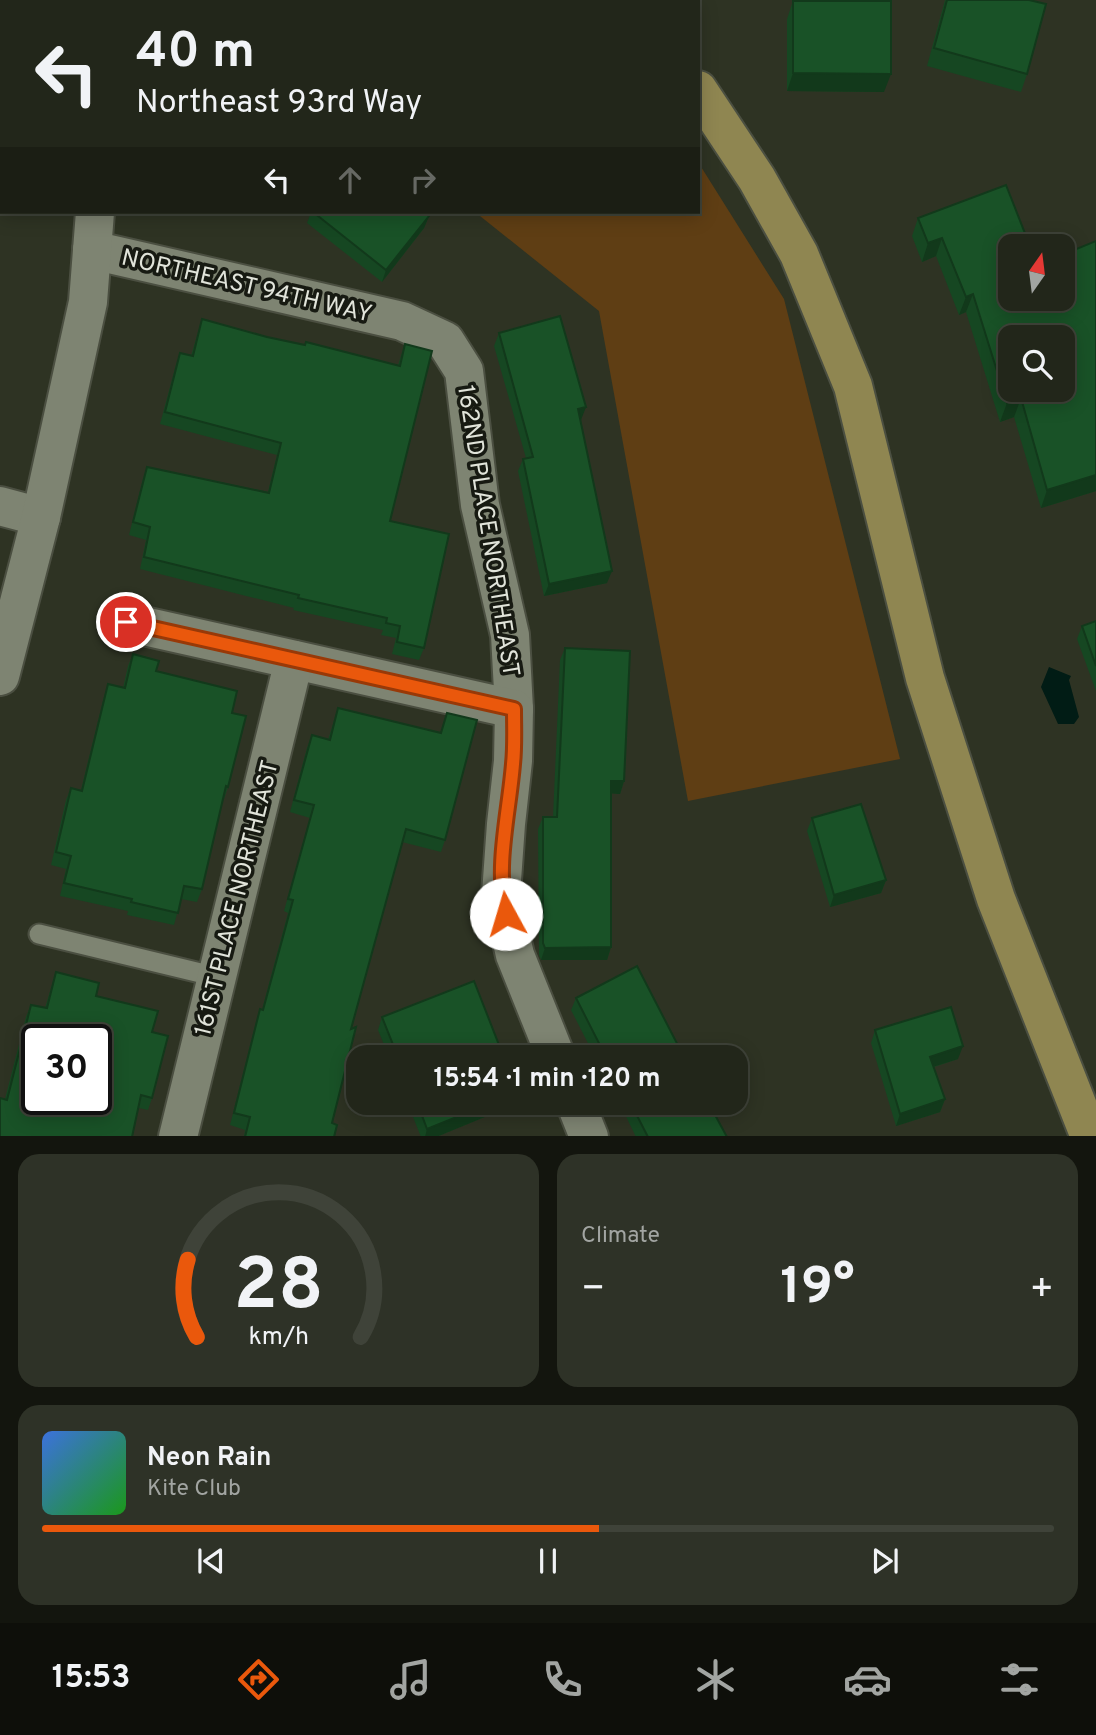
<!DOCTYPE html>
<meta charset="utf-8">
<style>
:root{--surface:#22261a;--page:#2e3227;--text:#f1f3f6;--muted:#a2a5a2;--line:#3f4339;--accent:#ea580c}
body{margin:0;font-family:Overpass,sans-serif;background:var(--page);color:var(--text);height:100vh;display:flex;flex-direction:column;font-size:26px;white-space:nowrap}
*{box-sizing:border-box;margin:0}
p{font-size:23px;color:var(--muted)}
.icon{flex:none;width:38px;height:38px;fill:none;stroke:currentColor;stroke-width:2;stroke-linecap:round;stroke-linejoin:round}
.map{position:relative;height:1136px;overflow:hidden}
.panel{display:flex;flex-direction:column;gap:18px;padding:18px;background:#13150e;flex:1}
.panel>*{flex:none}
.hud{position:absolute;left:0px;top:0px;width:700px;height:214px;box-shadow:0 4px 18px #0003,0 0 0 2px var(--line);background:#22261a;color:var(--text);overflow:hidden}
.needle{width:46px;rotate:14deg}
.tools{position:absolute;left:998px;top:234px;display:grid;gap:14px}
.tools a{display:grid;place-items:center;width:77px;height:77px;border-radius:14px;background:var(--surface);box-shadow:0 4px 18px #0003,0 0 0 2px var(--line);font-size:35px}
.speed{position:absolute;left:21px;top:1024px;display:flex;gap:14px;font-size:35px;font-weight:700;text-align:center}
.speed>*{display:grid;place-content:center;width:91px;height:91px;border-radius:50%;background:var(--surface);box-shadow:0 4px 18px #0003,0 0 0 2px var(--line);line-height:1}
.speed .limit{border:4px solid #111;border-radius:10px;background:#fff;color:#111}
.pin{position:absolute;display:grid;place-items:center;width:60px;height:60px;color:#fff;margin:-30px;border:4px solid #fff;border-radius:50%;box-shadow:0 2px 7px #0007}
.me{position:absolute;width:77px;margin:-38px;rotate:354deg;stroke-linejoin:round;filter:drop-shadow(0 0 5px #0008)}
.turn{display:flex;align-items:center;gap:24px;height:147px;padding:0 21px;font-size:32px}
.turn .icon{width:91px;height:91px;stroke-width:2.5}
.turn b{display:block;font-size:49px;line-height:60px}
.lanes{display:flex;align-items:center;height:66px;padding:0 21px;background:#0003;justify-content:center;gap:35px;direction:ltr}
.lanes .off{opacity:.35}
.big{font-size:52px;font-weight:700;line-height:1.1}
.panel .tile{flex:1;display:flex;flex-direction:column;justify-content:center;gap:10px;min-width:0;padding:0 24px;border-radius:21px;background:var(--page)}
.panel .dial{align-items:center;gap:0}
.dial svg{height:182px;overflow:visible;fill:none;stroke:var(--line);stroke-width:7;stroke-linecap:round;text-anchor:middle}
.dial text{fill:var(--text);stroke:none}
.song{display:flex;align-items:center;gap:21px}
.cover{width:84px;height:84px;border-radius:10px;background:linear-gradient(135deg,hsl(220 70% 55%),hsl(120 70% 35%))}
.played{height:7px;border-radius:4px;background:linear-gradient(90deg,var(--accent) 55%,var(--line) 55%)}
.keys{display:flex;justify-content:space-around;direction:ltr}
.heat{display:flex;justify-content:space-between;align-items:center;font-size:38px;direction:ltr}
.panel .tiles{flex:1;display:grid;gap:18px;grid-template-columns:1fr 1fr}
.tile:last-child{grid-column:span 2}
.trip{position:absolute;left:346px;top:1045px;width:402px;height:70px;border-radius:21px;background:var(--surface);box-shadow:0 4px 18px #0003,0 0 0 2px var(--line);font-weight:700;line-height:70px;text-align:center}
.tab-bar{display:flex;height:112px;justify-content:space-around;align-items:center;background:#0e0f0a;color:var(--muted)}
.tab-bar .icon{width:49px;height:49px}
.tab-bar .selected{color:var(--accent)}
.tab-bar b{font-size:32px;color:var(--text)}
.map>svg:first-child{display:block}
.green{fill:#5f3e14}
.water{fill:#011c15}
.lines{fill:none;stroke-linecap:round;stroke-linejoin:round}
.service-casing{stroke:#4b4f41;stroke-width:23}
.minor-casing{stroke:#4b4f41;stroke-width:42}
.tertiary-casing{stroke:#4b4f41;stroke-width:42}
.primary-casing{stroke:#4b4f41;stroke-width:42}
.service{stroke:#7e8472;stroke-width:19}
.minor{stroke:#7e8472;stroke-width:38}
.tertiary{stroke:#7e8472;stroke-width:38}
.primary{stroke:#8f8651;stroke-width:38}
.wall{fill:#164722}
.shaded-wall{fill:#12391b}
.building{fill:#195227;stroke:#12391b;stroke-width:2;fill-rule:evenodd}
.route-casing{stroke:#983908;stroke-width:18}
.route{stroke:#ea580c;stroke-width:12}
.labels{text-anchor:middle;stroke-width:7;stroke-linejoin:round;paint-order:stroke}
.street-label{font-size:24px;fill:#e1e4da;stroke:#171a12}
</style>
<div class="map">
<svg width="1096" height="1137" viewBox="0 0 1096 1137">
<rect width="100%" height="100%" fill="#2e3323"/>
<g class="green">
<polygon points="171,0 596,0 597,2 171,2"/>
<polygon points="698,162 784,299 900,759 688,801 599,311 475,212 698,212"/>
</g>
<polygon class="water" points="1049,667 1071,676 1069,680 1079,717 1074,724 1058,724 1041,687"/>
<g class="lines">
<g class="service-casing">
<polyline id="service" points="39,934 217,977"/>
</g>
<g class="minor-casing">
<g id="minor">
<polyline points="0,1 29,0"/>
<polyline points="92,250 402,321 445,341 464,371 480,505 510,635 514,709 513,761 506,824 501,894 515,955 556,1057"/>
<polyline points="0,506 41,517"/>
<polyline points="126,622 514,709"/>
<polyline points="575,1102 589,1137"/>
<polyline points="178,1137 294,660"/>
</g>
</g>
<g class="tertiary-casing">
<g id="tertiary">
<polyline points="101,0 101,2"/>
<polyline points="0,676 41,517 88,302 95,212"/>
</g>
</g>
<g class="primary-casing">
<g id="primary">
<polyline points="639,0 640,2"/>
<polyline points="698,90 757,179 799,254 853,386 925,678 996,899 1090,1137"/>
</g>
</g>
<use href="#service" class="service"/>
<use href="#minor" class="minor"/>
<use href="#tertiary" class="tertiary"/>
<use href="#primary" class="primary"/>
</g>
<g class="wall">
<polygon points="945,0 1029,0 1027,74 1021,92 927,66"/>
<polygon points="793,1 884,92 787,91 787,19"/>
<polygon points="1006,185 1096,491 1041,508 1014,417 1000,422 966,312 959,315 936,256 922,262 912,236 918,218"/>
<polygon points="311,212 424,212 429,216 424,228 382,282 307,223"/>
<polygon points="202,319 267,337 398,365 405,344 390,521 424,648 419,660 392,654 396,638 381,635 383,630 293,610 294,608 140,569 146,540 129,535 143,479 147,467 268,492 277,455 160,424 176,365 180,353 191,356"/>
<polygon points="499,333 581,420 580,420 607,583 544,596 518,471 523,459 526,458 494,346"/>
<polygon points="1096,621 1096,691 1077,639 1082,626"/>
<polygon points="565,648 624,781 620,794 611,793 611,947 607,960 541,960 539,955 538,829 543,817 553,817 560,660"/>
<polygon points="133,654 156,671 232,713 228,787 224,799 223,799 202,889 197,902 181,899 174,925 127,915 128,911 60,896 66,869 51,865 66,800 71,788 81,790 104,697 108,684 123,688 128,666"/>
<polygon points="338,708 440,733 447,713 445,840 441,852 402,842 351,1029 332,1123 334,1137 244,1137 245,1130 230,1125 256,1022 260,1009 262,1010 288,913 284,911 310,818 290,812 307,748 312,735 328,740"/>
<polygon points="812,818 886,880 881,893 830,907 807,831"/>
<polygon points="56,972 96,996 152,1032 152,1098 148,1110 139,1108 5,1099 26,1017 31,1005 45,1008"/>
<polygon points="576,998 684,1057 595,1057 571,1010"/>
<polygon points="382,1017 501,1050 511,1057 389,1057 378,1030"/>
<polygon points="875,1030 958,1059 934,1067 945,1099 940,1112 896,1126 871,1043"/>
<polygon points="407,1102 521,1102 436,1137 421,1137"/>
<polygon points="619,1102 708,1102 727,1137 636,1137"/>
</g>
<g class="shaded-wall">
<polygon points="793,73 891,74 884,92 787,91"/>
<polygon points="429,216 424,228 382,282 386,270"/>
<polygon points="942,238 936,256 922,262 928,243"/>
<polygon points="973,294 966,312 959,315 966,297"/>
<polygon points="1021,398 1014,417 1000,422 1007,403"/>
<polygon points="586,407 581,420 573,422 578,409"/>
<polygon points="1096,475 1096,491 1041,508 1047,490"/>
<polygon points="612,571 607,583 544,596 549,584"/>
<polygon points="611,781 624,781 620,794 606,793"/>
<polygon points="886,880 881,893 830,907 834,895"/>
<polygon points="611,947 607,960 541,960 545,948"/>
<polygon points="963,1046 958,1059 926,1069 930,1057"/>
<polygon points="945,1099 940,1112 896,1126 900,1114"/>
<polygon points="494,1102 521,1102 436,1137 425,1137 427,1129"/>
</g>
<g class="building">
<polygon points="947,0 1029,0 1046,4 1027,74 934,48"/>
<polygon points="793,1 891,1 891,74 793,73"/>
<polygon points="0,43 2,43 2,75 0,82"/>
<polygon points="0,105 2,105 2,130 0,136"/>
<path d="M1006,185L1030,246L1059,234L1067,253L1096,241V475L1047,490L1021,398L1007,403L973,294L966,297L942,238L928,243L918,218ZM1010,247H1062V299H1010ZM1010,338H1062V390H1010Z"/>
<polygon points="313,212 424,212 429,216 386,270"/>
<polygon points="560,316 586,407 578,409 612,571 549,584 523,459 533,457 499,333"/>
<polygon points="202,319 267,337 305,345 306,342 400,366 405,344 432,351 390,521 449,534 424,648 397,642 400,626 386,623 387,618 298,598 299,595 144,557 150,527 133,522 147,467 269,493 281,443 165,412 180,353 193,356"/>
<polygon points="1096,621 1096,666 1082,626"/>
<polygon points="565,648 630,651 624,781 611,781 611,947 545,948 543,943 543,817 557,817"/>
<polygon points="133,654 159,661 156,671 237,691 232,713 246,716 228,787 226,786 202,889 184,886 178,913 131,902 132,899 64,883 71,856 56,852 71,788 82,791 108,684 125,688"/>
<polygon points="338,708 441,733 447,713 477,720 445,840 406,829 351,1029 356,1027 332,1123 337,1125 334,1137 245,1137 250,1117 234,1113 260,1009 263,1010 293,900 288,899 314,805 294,800 312,735 330,740"/>
<polygon points="861,804 886,880 834,895 812,818"/>
<polygon points="637,966 684,1057 606,1057 576,998"/>
<path d="M56,972L99,983L96,996L158,1011L152,1032L168,1036L152,1098L141,1095L132,1137H0V1098L7,1100L31,1005L47,1008ZM37,1040H96V1099H37Z"/>
<polygon points="474,981 501,1050 508,1048 511,1057 398,1057 382,1017"/>
<polygon points="951,1007 963,1046 930,1057 945,1099 900,1114 875,1030"/>
<polygon points="417,1102 494,1102 427,1129"/>
<polygon points="630,1102 708,1102 727,1137 648,1137"/>
</g>
<g class="lines">
<g class="route-casing">
<path id="route" d="M126,622L514,709C514,727 515,746 513,764C509,813 495,866 506,914"/>
</g>
<use href="#route" class="route"/>
</g>
<g class="labels">
<g class="street-label">
<text transform="translate(247 285) rotate(13)" y="8">NORTHEAST 94TH WAY</text>
<text transform="translate(489 531) rotate(81)" y="8">162ND PLACE NORTHEAST</text>
<text transform="translate(236 898) rotate(-76)" y="8">161ST PLACE NORTHEAST</text>
</g>
</g>
</svg>
<div class="tools">
<a><svg class="needle" viewBox="-14 -14 28 28"><path d="M0-13l5 13h-10z" fill="#e53935"/><path d="M0 13l5-13h-10z" fill="#a2a5a2"/></svg></a>
<a><svg class="icon" aria-label="search" viewBox="0 0 24 24"><circle cx="10" cy="10" r="6"/><path d="M15 15l6 6"/></svg></a>
</div>
<div class="speed"><div class="limit">30</div></div>
<div class="pin" style="left:126px;top:622px;background:#d93025"><svg class="icon" aria-label="arrive" viewBox="0 0 24 24"><path d="M6 21V4h12l-3 4 3 4H6"/></svg></div>
<svg class="me" style="left:506px;top:914px" viewBox="-20 -20 40 40"><circle r="19" fill="#fff"/><path d="M0-13L10 11 0 6-10 11z" fill="#ea580c"/></svg>
<div class="trip">15:54 · 1 min · 120 m</div>
<div class="hud">
<div class="turn"><svg class="icon" aria-label="left" viewBox="0 0 24 24"><path d="M17 20v-9H6M10 6l-5 5 5 5"/></svg><div><b>40 m</b>Northeast 93rd Way</div></div>
<div class="lanes"><svg class="icon" aria-label="left" viewBox="0 0 24 24"><path d="M17 20v-9H6M10 6l-5 5 5 5"/></svg><svg class="icon off" aria-label="ahead" viewBox="0 0 24 24"><path d="M12 20V5M6 11l6-6 6 6"/></svg><svg class="icon off" aria-label="right" viewBox="0 0 24 24"><path d="M7 20v-9h11M14 6l5 5-5 5"/></svg></div>
</div>
</div>
<section class="panel">
<div class="tiles">
<div class="tile dial"><svg viewBox="0 0 100 80">
<path d="M14 69A42 42 0 1 1 86 69"/>
<path d="M14 69A42 42 0 0 1 10 35" stroke="#ea580c"/>
<text x="50" y="56" font-size="32" font-weight="700">28</text>
<text x="50" y="72" font-size="11">km/h</text>
</svg></div>
<div class="tile"><p>Climate</p>
<div class="heat"><a>−</a><b class="big">19°</b><a>+</a></div>
</div>
<div class="tile">
<div class="song"><i class="cover"></i><div><b>Neon Rain</b><p>Kite Club</p></div></div>
<div class="played"></div>
<div class="keys"><svg class="icon" aria-label="previous" viewBox="0 0 24 24"><path d="M18 5L8 12l10 7zM5 5v14"/></svg><svg class="icon" aria-label="pause" viewBox="0 0 24 24"><path d="M8 5v14M16 5v14"/></svg><svg class="icon" aria-label="next" viewBox="0 0 24 24"><path d="M6 5l10 7-10 7zM19 5v14"/></svg></div>
</div>
</div>
</section>
<nav class="tab-bar">
<b>15:53</b>
<svg class="icon selected" aria-label="directions" viewBox="0 0 24 24"><path d="M12 3l9 9-9 9-9-9zM9 14v-3h6M13 9l2 2-2 2"/></svg>
<svg class="icon" aria-label="music" viewBox="0 0 24 24"><path d="M9 18V5l10-2v13"/><circle cx="6" cy="18" r="3"/><circle cx="16" cy="16" r="3"/></svg>
<svg class="icon" aria-label="phone" viewBox="0 0 24 24"><path d="M5 4h4l2 5-3 2q2 4 5 5l2-3 5 2v4C11 20 4 13 5 4z"/></svg>
<svg class="icon" aria-label="climate" viewBox="0 0 24 24"><path d="M12 3v18M4 7l16 10M4 17L20 7"/></svg>
<svg class="icon" aria-label="car" viewBox="0 0 24 24"><path d="M5 17H2v-5l4-1 3-4h7l3 4 3 1v5h-3M9 17h6M6 11h13"/><circle cx="7" cy="17" r="2"/><circle cx="17" cy="17" r="2"/></svg>
<svg class="icon" aria-label="filters" viewBox="0 0 24 24"><path d="M4 7h16M4 17h16"/><circle cx="9" cy="7" r="2"/><circle cx="15" cy="17" r="2"/></svg>
</nav>
